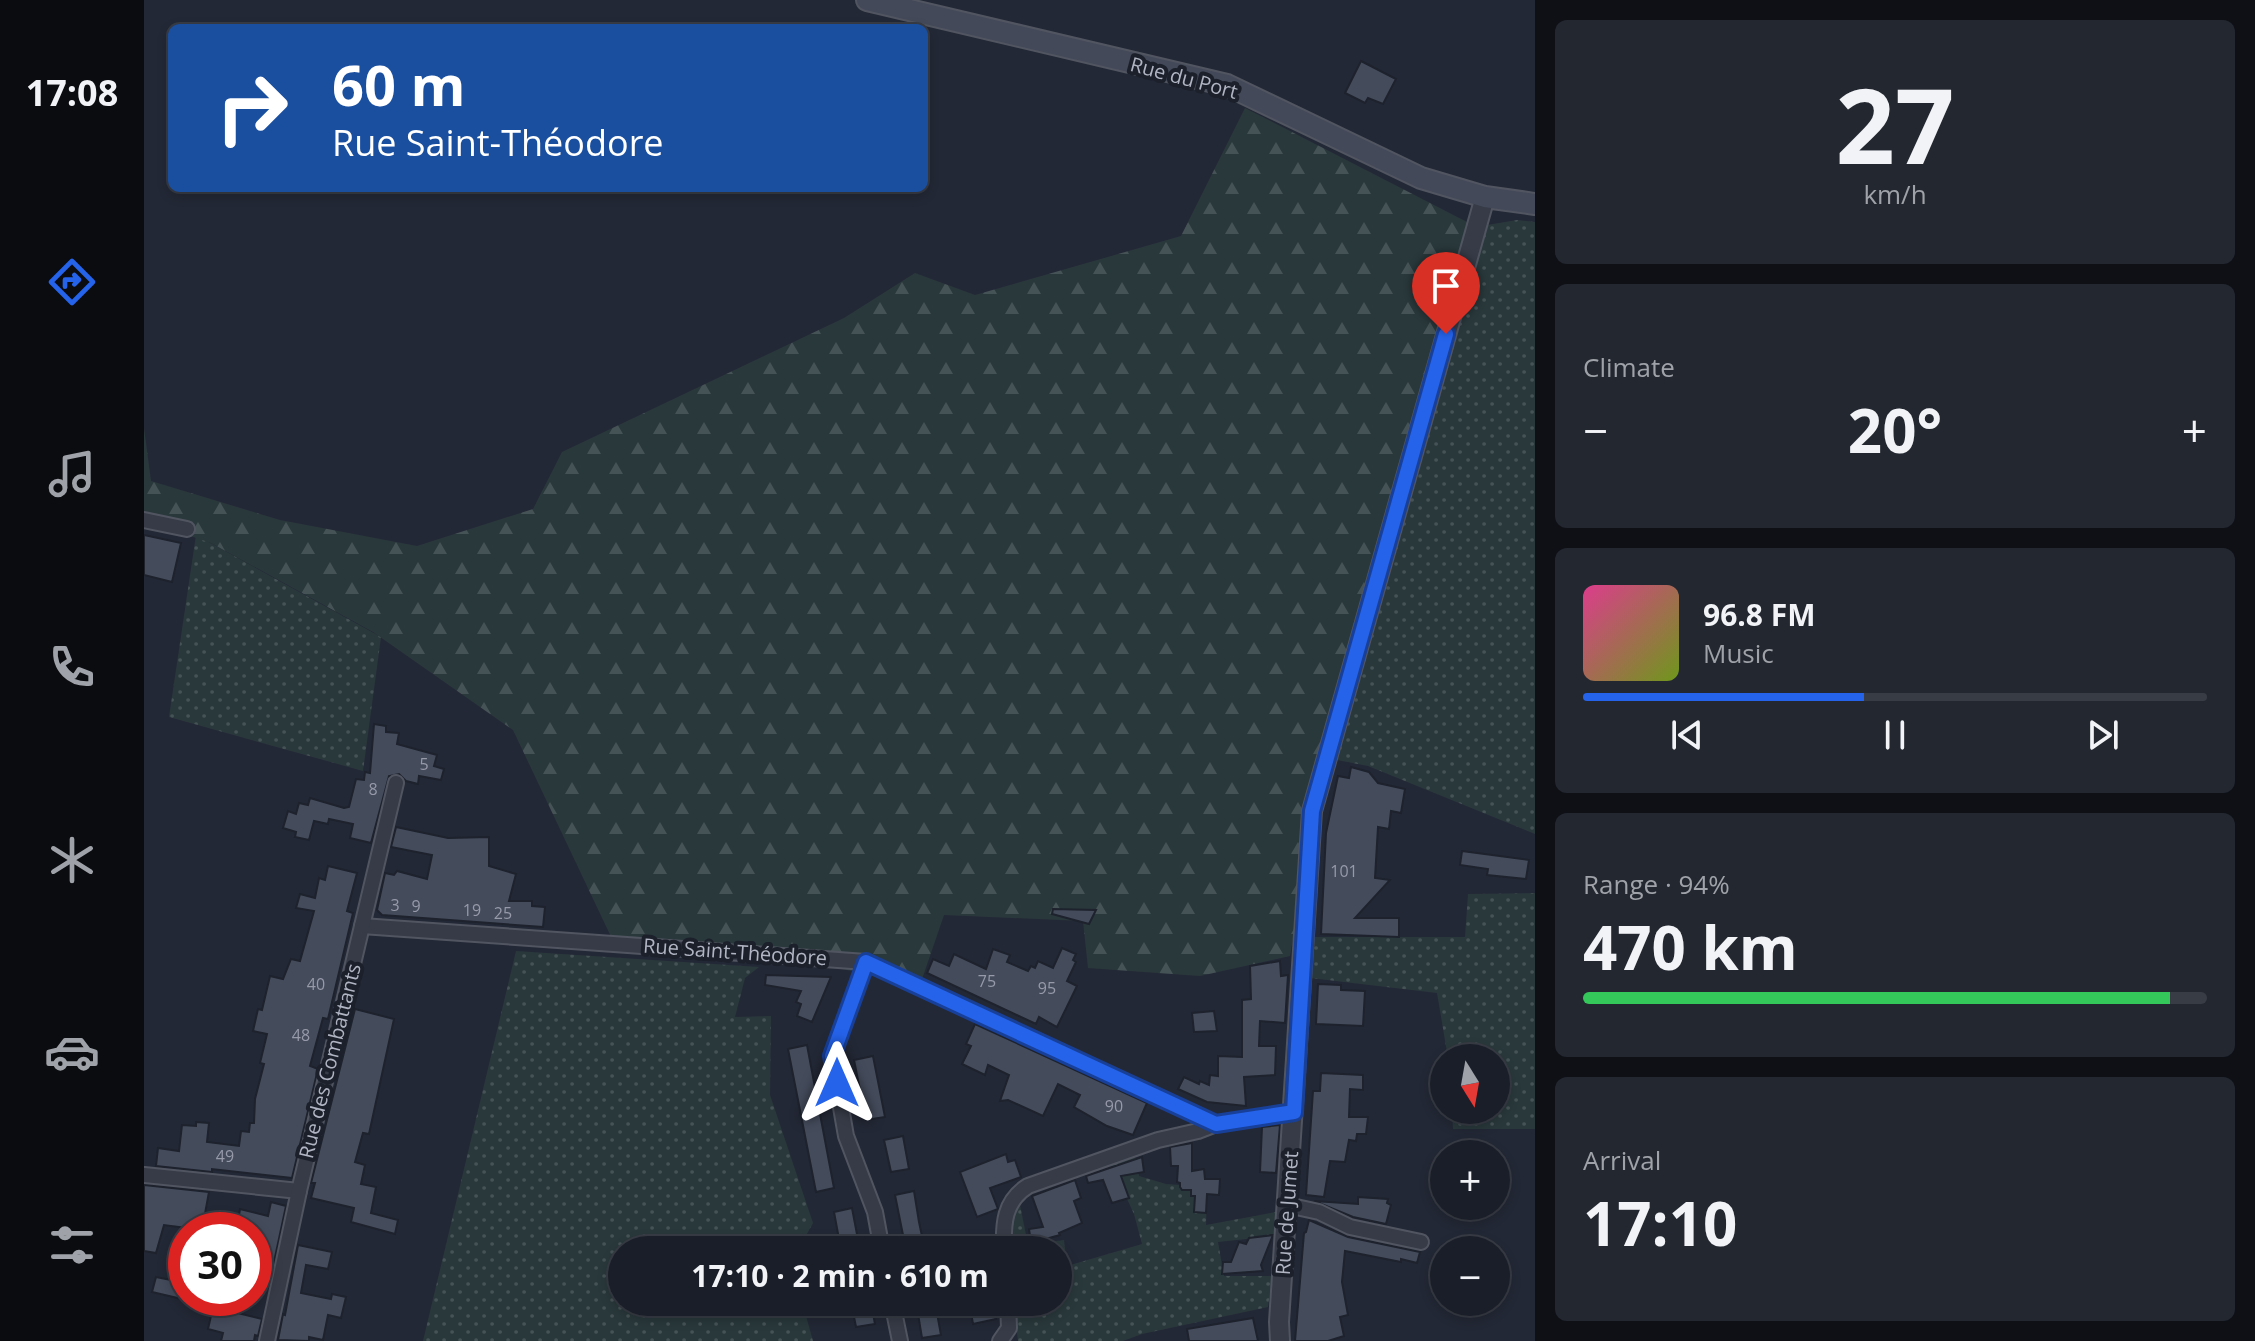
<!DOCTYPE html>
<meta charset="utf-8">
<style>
:root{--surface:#1a1e28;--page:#232730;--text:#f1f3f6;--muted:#9fa2a8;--line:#383c45;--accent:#2563eb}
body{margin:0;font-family:"Open Sans",sans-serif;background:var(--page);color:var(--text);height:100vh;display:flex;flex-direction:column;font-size:30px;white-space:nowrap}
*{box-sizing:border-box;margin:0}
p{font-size:26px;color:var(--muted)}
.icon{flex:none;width:44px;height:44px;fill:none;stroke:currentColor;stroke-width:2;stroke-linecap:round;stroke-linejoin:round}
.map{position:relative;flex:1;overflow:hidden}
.panel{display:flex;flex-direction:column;gap:20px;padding:20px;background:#0e1016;width:720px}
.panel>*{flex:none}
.top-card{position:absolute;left:24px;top:24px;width:760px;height:168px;border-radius:12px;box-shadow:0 4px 12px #0003,0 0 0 2px var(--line);background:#1a4fa0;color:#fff;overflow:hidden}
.needle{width:52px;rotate:169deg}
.tools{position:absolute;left:1286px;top:1044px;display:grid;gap:16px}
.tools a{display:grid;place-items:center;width:80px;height:80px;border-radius:50%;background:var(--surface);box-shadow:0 4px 12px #0003,0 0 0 2px var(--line);font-size:40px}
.speed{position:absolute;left:24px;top:1212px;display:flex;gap:16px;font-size:40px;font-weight:700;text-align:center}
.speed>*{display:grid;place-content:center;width:104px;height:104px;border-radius:50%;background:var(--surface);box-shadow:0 4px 12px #0003,0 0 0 2px var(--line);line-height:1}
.speed .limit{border:12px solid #d22;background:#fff;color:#111}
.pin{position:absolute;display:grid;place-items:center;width:68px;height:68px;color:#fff;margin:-82px -34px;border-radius:50% 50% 50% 0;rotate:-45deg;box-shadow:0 0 8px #0007}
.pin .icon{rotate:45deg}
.me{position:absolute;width:88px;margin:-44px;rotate:0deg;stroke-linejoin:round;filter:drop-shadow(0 0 6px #0008)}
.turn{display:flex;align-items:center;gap:28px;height:168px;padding:0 32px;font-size:36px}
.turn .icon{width:104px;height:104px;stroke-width:2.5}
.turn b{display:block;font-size:56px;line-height:68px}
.big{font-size:60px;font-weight:700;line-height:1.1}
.panel .tile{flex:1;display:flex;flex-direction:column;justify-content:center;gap:12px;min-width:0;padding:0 28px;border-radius:12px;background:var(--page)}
.panel .dial{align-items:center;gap:0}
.dial b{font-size:104px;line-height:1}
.song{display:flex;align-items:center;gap:24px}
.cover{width:96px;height:96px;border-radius:12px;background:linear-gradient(135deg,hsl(330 70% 55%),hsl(80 70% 35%))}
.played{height:8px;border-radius:4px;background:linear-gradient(90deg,var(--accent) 45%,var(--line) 45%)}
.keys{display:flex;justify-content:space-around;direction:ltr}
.heat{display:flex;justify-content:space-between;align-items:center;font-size:44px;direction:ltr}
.charge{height:12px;border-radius:6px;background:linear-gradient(90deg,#34c759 94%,var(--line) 0)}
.trip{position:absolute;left:464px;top:1236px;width:464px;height:80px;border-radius:40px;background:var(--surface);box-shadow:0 4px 12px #0003,0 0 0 2px var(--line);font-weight:700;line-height:80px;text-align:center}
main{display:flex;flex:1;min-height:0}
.menu{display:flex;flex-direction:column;width:144px;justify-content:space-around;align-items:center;background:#0a0c10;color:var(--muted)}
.menu .icon{width:56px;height:56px}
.menu .on{color:var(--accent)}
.menu b{font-size:36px;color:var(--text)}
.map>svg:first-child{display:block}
.grass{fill:url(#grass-dots)}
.forest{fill:url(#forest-firs)}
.building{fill:#444b5b;stroke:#1d222d;stroke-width:2}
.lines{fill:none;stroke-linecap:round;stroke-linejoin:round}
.minor-casing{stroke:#515561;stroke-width:18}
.tertiary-casing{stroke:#515561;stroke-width:22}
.secondary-casing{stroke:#515561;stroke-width:24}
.minor{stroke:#363b47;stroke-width:14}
.tertiary{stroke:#363b47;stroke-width:18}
.secondary{stroke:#444959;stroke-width:20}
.route-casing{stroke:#184099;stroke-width:20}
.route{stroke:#2563eb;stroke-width:14}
.labels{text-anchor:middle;stroke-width:8;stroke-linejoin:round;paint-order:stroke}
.number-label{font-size:16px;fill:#969aa9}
.street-label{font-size:20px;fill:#b1b5c3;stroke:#1b202b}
</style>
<main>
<nav class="menu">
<b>17:08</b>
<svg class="icon on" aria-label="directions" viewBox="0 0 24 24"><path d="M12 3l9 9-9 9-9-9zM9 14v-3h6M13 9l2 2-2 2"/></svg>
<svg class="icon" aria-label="music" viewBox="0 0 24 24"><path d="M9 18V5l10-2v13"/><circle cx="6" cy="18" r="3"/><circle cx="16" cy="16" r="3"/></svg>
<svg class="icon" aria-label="phone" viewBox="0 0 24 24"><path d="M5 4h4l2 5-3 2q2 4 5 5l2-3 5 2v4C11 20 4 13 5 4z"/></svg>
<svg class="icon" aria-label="climate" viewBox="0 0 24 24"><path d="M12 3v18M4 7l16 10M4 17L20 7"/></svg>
<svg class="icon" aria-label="car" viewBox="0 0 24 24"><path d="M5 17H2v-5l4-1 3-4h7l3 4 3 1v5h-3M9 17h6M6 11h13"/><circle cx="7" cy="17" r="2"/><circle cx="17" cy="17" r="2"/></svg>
<svg class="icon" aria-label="filters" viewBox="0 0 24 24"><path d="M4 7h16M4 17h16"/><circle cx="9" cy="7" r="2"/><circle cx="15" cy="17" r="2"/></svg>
</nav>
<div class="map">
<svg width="1391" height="1341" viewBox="0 0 1391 1341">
<defs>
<pattern id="grass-dots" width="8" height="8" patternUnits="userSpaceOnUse" patternTransform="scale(2)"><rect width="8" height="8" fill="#29383b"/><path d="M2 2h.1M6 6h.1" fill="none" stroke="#465356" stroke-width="1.8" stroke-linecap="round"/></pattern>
<pattern id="forest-firs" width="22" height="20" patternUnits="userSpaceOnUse" patternTransform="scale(2)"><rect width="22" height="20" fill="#29383b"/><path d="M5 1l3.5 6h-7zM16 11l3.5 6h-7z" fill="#465356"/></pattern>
</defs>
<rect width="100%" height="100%" fill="#232836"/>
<g class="grass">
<polygon points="1373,220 1391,222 1391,834 1224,766 1183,758 1343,225"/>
<polygon points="52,535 237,637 219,771 25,717"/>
<polygon points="1391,893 1391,1129 1309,1129 1308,1110 1352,1110 1352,1058 1304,1058 1293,993 1158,977 1160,937 1321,937 1324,894"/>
<polygon points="372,951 615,967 601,978 591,1017 627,1016 626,1095 669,1223 654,1250 478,1250 478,1302 658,1302 669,1341 279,1341"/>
<polygon points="964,1158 992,1158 995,1176 1022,1184 1063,1187 1062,1225 1132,1212 1131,1236 1074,1242 1080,1276 1128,1276 1124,1307 998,1334 979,1341 874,1341 869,1302 914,1302 914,1250 861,1250 863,1209 875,1200 884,1245 920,1240 923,1266 998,1244 990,1214"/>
</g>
<polygon class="forest" points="1101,108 1323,222 1175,787 1146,956 1056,976 944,968 939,921 800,915 776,985 630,955 470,943 369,730 229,632 67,543 0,520 0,428 7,481 136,520 273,546 389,509 418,452 700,318 771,273 831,295 1037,236"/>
<g class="building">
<polygon points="1217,61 1252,79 1239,104 1224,98 1221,103 1201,93"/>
<polygon points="0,535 37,543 28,582 0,575"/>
<polygon points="230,724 242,726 242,732 255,733 253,744 293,755 290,766 300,769 297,780 275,776 274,784 262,781 255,774 245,776 227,843 206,838 209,824 185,819 184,824 170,821 165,840 151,837 152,832 139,828 144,811 152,814 155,803 164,805 166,798 200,808 205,807 212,779 220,780 221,772 226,773"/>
<polygon points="1207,767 1225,772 1234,783 1261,789 1257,813 1247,811 1245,829 1234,827 1231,878 1246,880 1211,918 1255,918 1255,937 1177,934 1182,833 1194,776 1205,778"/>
<polygon points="252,827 304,838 345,837 345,866 372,874 365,901 388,901 388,906 401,907 399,927 238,915 233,910 241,873 250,875 253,871 283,879 288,855 247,847"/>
<polygon points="1318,851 1385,860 1382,879 1343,875 1344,869 1316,865"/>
<polygon points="184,866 213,873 203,911 209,913 184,1019 179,1018 166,1066 174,1069 148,1178 68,1169 68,1172 12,1166 14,1148 35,1151 38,1125 52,1126 52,1122 65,1123 63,1142 95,1146 97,1131 105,1132 106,1123 110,1123 111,1099 120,1064 116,1063 123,1034 109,1031 114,1009 118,1010 126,976 139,979 147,959 156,961 170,911 152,908 156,894 171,898 175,878 181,880"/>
<polygon points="909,909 952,910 945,924 908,914"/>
<polygon points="918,948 932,954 929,960 932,962 923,981 933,986 913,1027 895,1017 892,1024 783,973 789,959 805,966 810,954 842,969 849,949 866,955 863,962 884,971 887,966 891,968 894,961 909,968"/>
<polygon points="1136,961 1137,976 1144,975 1141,1023 1116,1021 1115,1046 1132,1046 1131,1075 1100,1077 1102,1106 1063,1102 1034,1089 1040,1077 1055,1084 1056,1081 1065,1085 1066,1075 1074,1076 1074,1056 1098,1057 1098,1000 1107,999 1106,966"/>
<polygon points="622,975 687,977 668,1022 653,1016 657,1004 652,1002 657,991 621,985"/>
<polygon points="1174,984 1197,985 1197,990 1221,991 1219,1026 1172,1024"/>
<polygon points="211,1009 250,1019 225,1134 219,1133 211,1162 221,1165 217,1184 232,1187 227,1213 254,1220 251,1234 207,1222 210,1208 167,1198 171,1183 167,1183"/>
<polygon points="1070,1011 1073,1031 1050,1032 1048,1013"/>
<polygon points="831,1024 1003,1103 989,1135 963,1126 930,1107 936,1095 914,1084 899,1116 864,1100 856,1101 865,1075 844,1065 841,1075 818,1064 827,1046 822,1044"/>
<polygon points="663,1045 690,1188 672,1192 644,1049"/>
<polygon points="729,1056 741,1117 722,1120 710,1060"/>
<polygon points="1177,1073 1219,1075 1219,1090 1206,1089 1205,1117 1224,1117 1222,1134 1213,1134 1212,1141 1205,1140 1201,1162 1186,1161 1180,1197 1162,1195 1169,1091 1176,1091"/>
<polygon points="1136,1125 1132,1173 1116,1172 1118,1127"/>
<polygon points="759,1136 765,1169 747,1172 740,1140"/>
<polygon points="1048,1143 1048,1171 1060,1169 1061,1179 1076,1179 1075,1195 1063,1194 1062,1213 1050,1212 1051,1196 1047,1196 1047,1190 1038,1190 1036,1187 1036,1183 1033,1182 1034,1166 1027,1166 1026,1147"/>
<polygon points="862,1154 864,1162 871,1160 877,1177 846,1188 854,1209 833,1217 816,1172"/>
<polygon points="998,1157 1000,1172 977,1176 985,1198 968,1203 959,1180 944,1183 942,1176"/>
<polygon points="931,1180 937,1198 930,1201 938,1223 915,1233 916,1235 887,1243 885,1229 899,1227 888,1196"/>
<polygon points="0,1185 65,1192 58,1230 20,1225 12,1253 0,1251"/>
<polygon points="770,1191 775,1222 781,1250 762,1250 751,1195"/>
<polygon points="1214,1197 1244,1199 1243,1203 1247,1205 1242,1224 1209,1217 1170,1201 1214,1204"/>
<polygon points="127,1202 142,1206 127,1276 110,1272 110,1224 94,1221 96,1209 124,1216"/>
<polygon points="708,1208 716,1250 697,1250 690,1212"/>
<polygon points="1165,1220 1204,1237 1276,1252 1273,1263 1257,1259 1257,1262 1201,1251 1198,1282 1204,1315 1196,1317 1200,1336 1184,1341 1151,1341 1160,1233 1162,1232"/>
<polygon points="1129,1235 1117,1265 1119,1271 1078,1274 1079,1262 1087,1262 1095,1242 1102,1244 1105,1238"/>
<polygon points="154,1245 188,1252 184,1269 162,1265 157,1293 187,1299 188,1294 202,1297 197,1318 184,1315 179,1340 165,1337 165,1341 134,1340 139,1314 141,1315"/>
<polygon points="12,1277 42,1283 42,1300 8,1292"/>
<polygon points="707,1302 727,1302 731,1324 712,1327"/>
<polygon points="772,1302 791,1302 797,1335 778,1338"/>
<polygon points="825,1302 849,1302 852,1319 829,1324"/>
<polygon points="69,1307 118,1319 114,1336 111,1335 110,1341 77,1341 79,1333 64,1329"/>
<polygon points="1109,1318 1114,1341 1045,1341 1043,1329"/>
</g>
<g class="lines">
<g class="minor-casing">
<g id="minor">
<polyline points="0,520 43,529"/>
<polyline points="218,926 722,962 1072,1124 1150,1112"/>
<polyline points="722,962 688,1056 702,1136 731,1212 738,1250"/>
<polyline points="0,1175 155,1191"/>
<polyline points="1143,1205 1175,1212 1206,1227 1277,1242"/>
<path d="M860,1250C859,1224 860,1201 884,1186L1014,1140L1054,1131L1072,1124"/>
<polyline points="748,1302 756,1341"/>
<polyline points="123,1341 155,1191 252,783"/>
<polyline points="856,1341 865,1328 864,1302"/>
</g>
</g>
<g class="tertiary-casing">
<polyline id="tertiary" points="1136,1341 1135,1322 1168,811 1341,197"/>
</g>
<g class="secondary-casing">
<polyline id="secondary" points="723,0 1083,85 1277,178 1341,197 1391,204"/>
</g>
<use href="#minor" class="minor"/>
<use href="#tertiary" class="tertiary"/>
<use href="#secondary" class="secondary"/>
</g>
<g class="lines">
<g class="route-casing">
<polyline id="route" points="693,1083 688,1056 722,962 1072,1124 1150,1112 1168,811 1302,334"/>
</g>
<use href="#route" class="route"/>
</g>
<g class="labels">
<g class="number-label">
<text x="280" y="770">5</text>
<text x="229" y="795">8</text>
<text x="1200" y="877">101</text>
<text x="251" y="911">3</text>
<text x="272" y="912">9</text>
<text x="328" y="916">19</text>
<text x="359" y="919">25</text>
<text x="843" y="987">75</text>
<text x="172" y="990">40</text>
<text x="903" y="994">95</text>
<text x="157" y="1041">48</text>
<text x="970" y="1112">90</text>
<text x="81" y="1162">49</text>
</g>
<g class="street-label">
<text transform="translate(1040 78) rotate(15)" y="7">Rue du Port</text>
<text transform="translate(591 952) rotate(4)" y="7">Rue Saint-Théodore</text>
<text transform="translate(186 1061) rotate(-76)" y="7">Rue des Combattants</text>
<text transform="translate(1143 1213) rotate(-86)" y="7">Rue de Jumet</text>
</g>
</g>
</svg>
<div class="tools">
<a><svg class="needle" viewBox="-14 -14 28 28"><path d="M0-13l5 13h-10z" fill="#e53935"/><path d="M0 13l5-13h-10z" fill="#9fa2a8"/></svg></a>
<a>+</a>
<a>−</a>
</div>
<div class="speed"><div class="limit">30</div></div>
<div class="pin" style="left:1302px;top:334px;background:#d93025"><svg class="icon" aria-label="arrive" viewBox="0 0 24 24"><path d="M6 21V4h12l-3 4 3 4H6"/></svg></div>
<svg class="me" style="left:693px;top:1083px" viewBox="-20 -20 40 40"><path d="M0-17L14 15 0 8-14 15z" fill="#2563eb" stroke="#fff" stroke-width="4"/></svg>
<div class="trip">17:10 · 2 min · 610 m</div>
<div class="top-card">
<div class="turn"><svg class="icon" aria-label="right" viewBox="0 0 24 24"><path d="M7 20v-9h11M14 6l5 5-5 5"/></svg><div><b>60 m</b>Rue Saint-Théodore</div></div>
</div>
</div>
<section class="panel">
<div class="tile dial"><b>27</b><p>km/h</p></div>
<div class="tile"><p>Climate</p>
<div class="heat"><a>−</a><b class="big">20°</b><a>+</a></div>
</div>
<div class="tile">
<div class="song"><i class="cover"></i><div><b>96.8 FM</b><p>Music</p></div></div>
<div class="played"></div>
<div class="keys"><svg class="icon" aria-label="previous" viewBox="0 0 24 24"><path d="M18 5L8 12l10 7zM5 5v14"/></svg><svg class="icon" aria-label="pause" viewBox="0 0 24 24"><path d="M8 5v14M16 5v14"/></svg><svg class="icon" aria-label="next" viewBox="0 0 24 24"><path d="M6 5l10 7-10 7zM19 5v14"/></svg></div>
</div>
<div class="tile"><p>Range · 94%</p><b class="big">470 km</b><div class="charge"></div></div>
<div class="tile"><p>Arrival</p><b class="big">17:10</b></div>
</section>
</main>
